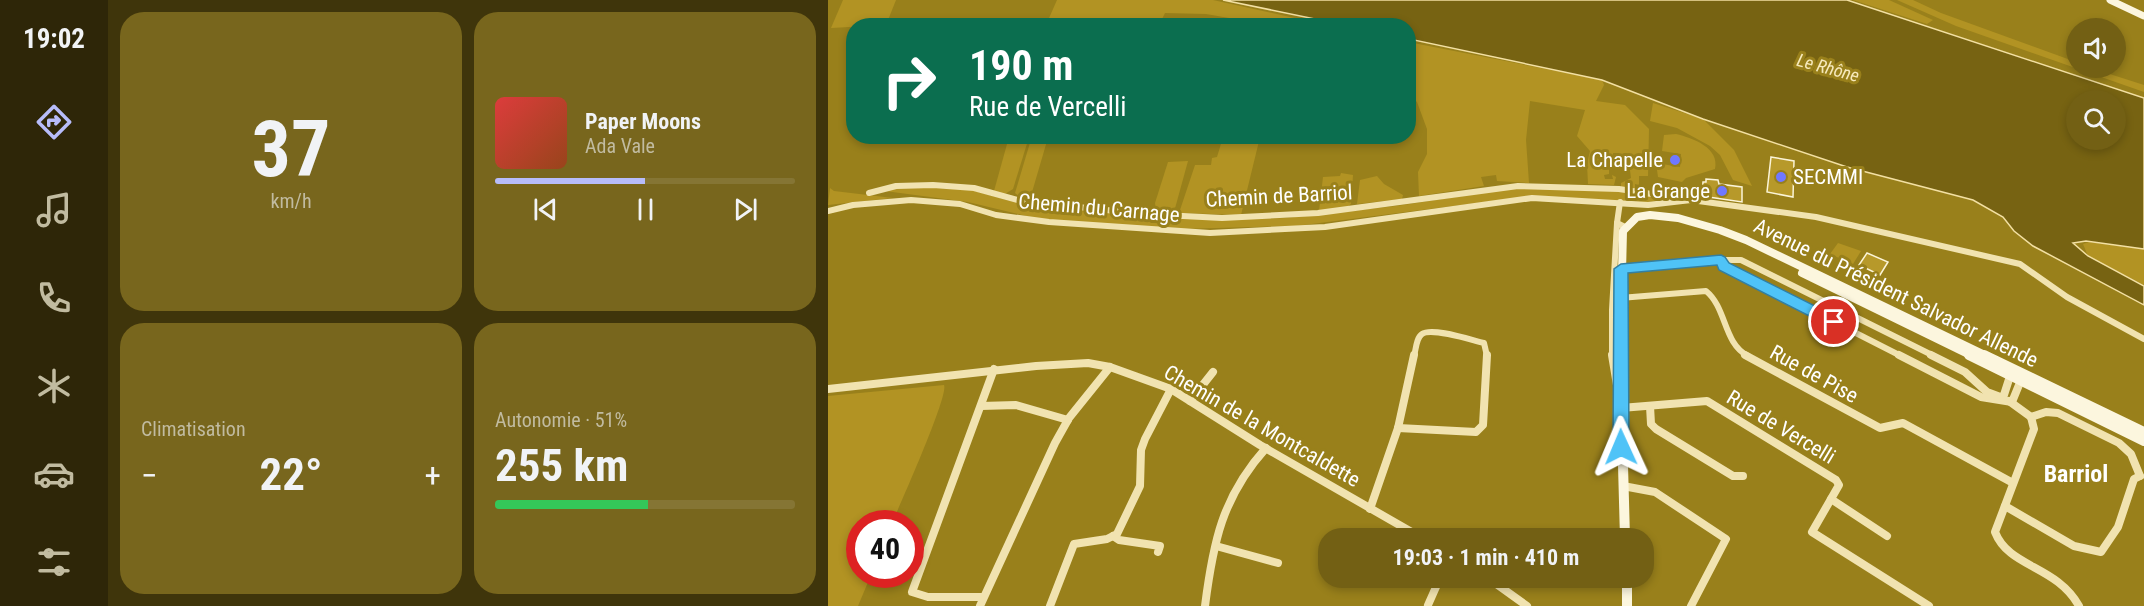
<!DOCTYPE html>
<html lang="fr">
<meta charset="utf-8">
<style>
:root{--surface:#736014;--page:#78661d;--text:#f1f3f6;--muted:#c1bba0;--line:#857534;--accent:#b7bcfa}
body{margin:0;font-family:"Roboto Condensed",sans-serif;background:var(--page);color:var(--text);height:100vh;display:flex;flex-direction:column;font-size:22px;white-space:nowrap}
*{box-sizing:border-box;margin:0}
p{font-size:20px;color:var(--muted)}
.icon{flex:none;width:33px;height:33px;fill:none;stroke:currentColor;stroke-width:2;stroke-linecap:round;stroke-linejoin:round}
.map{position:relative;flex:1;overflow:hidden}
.details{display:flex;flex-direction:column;gap:12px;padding:12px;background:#3f350b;width:720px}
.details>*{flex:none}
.banner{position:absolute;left:18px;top:18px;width:570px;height:126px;border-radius:24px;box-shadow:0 3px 9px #0003;background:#0b6e4f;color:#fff;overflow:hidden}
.buttons{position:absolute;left:1238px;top:18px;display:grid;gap:12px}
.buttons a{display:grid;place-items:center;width:60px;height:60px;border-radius:50%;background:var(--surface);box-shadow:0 3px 9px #0003;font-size:30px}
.speed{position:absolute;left:18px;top:510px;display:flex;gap:12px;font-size:30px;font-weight:700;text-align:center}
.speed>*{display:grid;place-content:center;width:78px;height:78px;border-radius:50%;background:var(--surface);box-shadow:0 3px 9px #0003;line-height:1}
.speed .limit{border:9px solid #d22;background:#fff;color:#111}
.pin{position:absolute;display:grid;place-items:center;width:51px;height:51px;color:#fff;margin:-26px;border:3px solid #fff;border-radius:50%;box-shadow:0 2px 6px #0007}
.me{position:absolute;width:66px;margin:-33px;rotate:359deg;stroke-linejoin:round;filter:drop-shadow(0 0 4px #0008)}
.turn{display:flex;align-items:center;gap:21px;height:126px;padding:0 24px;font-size:27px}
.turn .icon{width:78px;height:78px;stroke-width:2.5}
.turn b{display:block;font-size:42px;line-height:51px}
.big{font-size:45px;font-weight:700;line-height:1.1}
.details .card{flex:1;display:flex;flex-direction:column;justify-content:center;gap:9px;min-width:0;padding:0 21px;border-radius:24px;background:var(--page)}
.details .dial{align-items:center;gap:0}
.dial b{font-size:78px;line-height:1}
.song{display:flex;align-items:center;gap:18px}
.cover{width:72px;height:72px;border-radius:9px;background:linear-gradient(135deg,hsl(0 70% 55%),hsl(20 70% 35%))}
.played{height:6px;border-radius:3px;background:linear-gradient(90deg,var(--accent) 50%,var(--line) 50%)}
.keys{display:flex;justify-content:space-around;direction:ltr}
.heat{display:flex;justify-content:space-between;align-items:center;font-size:33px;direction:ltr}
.charge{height:9px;border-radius:4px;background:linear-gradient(90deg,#34c759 51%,var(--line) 0)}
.details .tiles{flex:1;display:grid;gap:12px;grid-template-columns:repeat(2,1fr)}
.trip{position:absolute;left:490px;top:528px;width:336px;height:60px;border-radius:24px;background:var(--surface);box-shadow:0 3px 9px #0003;font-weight:700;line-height:60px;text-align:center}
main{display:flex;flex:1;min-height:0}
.menu{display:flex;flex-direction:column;width:108px;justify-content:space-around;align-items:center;background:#2e2608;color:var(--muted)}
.menu .icon{width:42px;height:42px}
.menu .selected{color:var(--accent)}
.menu b{font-size:27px;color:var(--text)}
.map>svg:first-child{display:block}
.green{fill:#b29323}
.water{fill:#776312;stroke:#f3e0a3;stroke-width:1.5;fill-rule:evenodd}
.building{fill:#b7992a;stroke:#fbf4d7;stroke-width:1.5}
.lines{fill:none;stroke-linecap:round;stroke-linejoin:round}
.street-far1{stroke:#f1e3b0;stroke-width:6}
.street{stroke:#f1e3b0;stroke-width:8}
.secondary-far2{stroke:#fcf6de;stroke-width:7}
.secondary-far1{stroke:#fcf6de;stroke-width:8}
.secondary{stroke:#fcf6de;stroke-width:10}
.route{fill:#4fc3f7;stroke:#337fa1;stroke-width:1.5}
.poi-dot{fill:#7078ff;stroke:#99801b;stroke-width:2}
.labels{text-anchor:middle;stroke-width:6;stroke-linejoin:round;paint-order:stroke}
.far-water-label{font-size:18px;font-style:italic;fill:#f7eabd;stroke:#99801b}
.poi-label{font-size:21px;fill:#fff;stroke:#99801b;text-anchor:end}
.street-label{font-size:21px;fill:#fff;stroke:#99801b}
.quarter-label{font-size:24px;font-weight:bold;fill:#fff;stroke:#99801b}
</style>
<main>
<nav class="menu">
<b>19:02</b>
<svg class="icon selected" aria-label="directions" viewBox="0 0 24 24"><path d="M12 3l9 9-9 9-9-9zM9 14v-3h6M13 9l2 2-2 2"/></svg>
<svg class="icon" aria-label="music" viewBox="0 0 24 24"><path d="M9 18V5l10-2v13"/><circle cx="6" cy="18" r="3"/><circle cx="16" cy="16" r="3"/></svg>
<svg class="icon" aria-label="phone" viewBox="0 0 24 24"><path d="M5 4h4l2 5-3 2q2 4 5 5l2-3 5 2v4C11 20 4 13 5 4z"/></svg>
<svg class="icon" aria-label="climate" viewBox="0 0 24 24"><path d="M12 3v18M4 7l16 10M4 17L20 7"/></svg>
<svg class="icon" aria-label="car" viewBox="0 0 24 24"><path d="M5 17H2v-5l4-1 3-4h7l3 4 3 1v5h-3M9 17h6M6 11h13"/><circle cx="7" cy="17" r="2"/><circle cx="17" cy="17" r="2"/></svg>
<svg class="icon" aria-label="filters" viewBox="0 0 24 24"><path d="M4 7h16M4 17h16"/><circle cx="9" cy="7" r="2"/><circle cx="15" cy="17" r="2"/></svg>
</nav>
<section class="details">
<div class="tiles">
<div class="card dial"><b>37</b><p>km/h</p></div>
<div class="card">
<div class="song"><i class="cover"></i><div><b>Paper Moons</b><p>Ada Vale</p></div></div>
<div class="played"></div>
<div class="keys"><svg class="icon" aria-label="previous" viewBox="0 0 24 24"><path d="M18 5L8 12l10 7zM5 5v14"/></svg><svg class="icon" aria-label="pause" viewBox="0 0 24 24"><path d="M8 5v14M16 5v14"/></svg><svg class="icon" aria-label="next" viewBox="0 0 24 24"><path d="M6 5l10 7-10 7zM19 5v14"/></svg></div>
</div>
<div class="card"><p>Climatisation</p>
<div class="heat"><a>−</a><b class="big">22°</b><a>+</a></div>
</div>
<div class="card"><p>Autonomie · 51%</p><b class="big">255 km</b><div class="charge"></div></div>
</div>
</section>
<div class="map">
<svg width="1316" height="606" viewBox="0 0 1316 606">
<rect width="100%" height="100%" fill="#99801b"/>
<g class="green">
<polygon points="15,0 68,0 58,25 3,28"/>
<polygon points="229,0 385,0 498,25 424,25 424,22 378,14 337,13 331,25 218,25"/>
<polygon points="1025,0 1061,0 1105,20 1099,24"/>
<polygon points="1069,0 1085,0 1113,13 1248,62 1248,68 1263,68 1316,85 1316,92 1128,26"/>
<polygon points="580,42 774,80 776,85 768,101 797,105 821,129 820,176 811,176 811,185 807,184 807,189 793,187 793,183 803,178 801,162 795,162 791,153 785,153 785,168 781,168 781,174 776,175 777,179 785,179 784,175 788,177 786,185 760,184 759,164 762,151 749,136 757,110 702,101 698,140 701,183 669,181 668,175 653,177 656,186 591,196 590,172 599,154 599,129 589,102 581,95"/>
<polygon points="825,103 875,119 906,150 924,186 905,180 892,155 882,146 849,128 822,121"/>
<path d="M848,134C865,138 892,148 887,169L858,178L854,182L830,177L828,163L852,167L853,154L834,151L836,135Z"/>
<polygon points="204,136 223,137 219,141 202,199 192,197 187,193"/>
<polygon points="181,137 201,137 185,189 177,194 166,191"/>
<polygon points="395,137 432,137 413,215 354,213 352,210 367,165 383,165 384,158 389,157"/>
<polygon points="360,161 346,212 328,211 327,203 340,162"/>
<polygon points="513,173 525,175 523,204 518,208 491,211 495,177 512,176"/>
<polygon points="549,176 556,184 575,195 574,199 529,204 532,180"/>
<polygon points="76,186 143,190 182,201 381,220 458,218 568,206 688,188 786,191 838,198 838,200 819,202 704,196 468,226 352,229 211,219 140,202 57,191"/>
<polygon points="2,188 6,191 65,198 0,205"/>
<polygon points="1261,242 1316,249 1316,285 1260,256 1255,244"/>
<polygon points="1010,243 1033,251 1025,264 1002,254"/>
<path d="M116,385C121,395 72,505 64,523L32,524V574L43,575L30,606H0V396Z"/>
</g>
<path class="water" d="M395,0H1019L1316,98V249L1258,241L1245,243L1260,256L1316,286V305L1205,246L1186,231L1175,217L1145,200L1019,167L875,119L774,80L581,39L580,26L516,25ZM1287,100V140H1248V100Z"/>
<g class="building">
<polygon points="943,157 966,161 965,197 939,192"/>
<polygon points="878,179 890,180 891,184 914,187 914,202 874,196 875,182 878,182"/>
<polygon points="1039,253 1060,262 1052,275 1031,265"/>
</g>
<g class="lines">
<g class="street-far1">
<polyline points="41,193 68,186 105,185 146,188 193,201 316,214 394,218 490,213 690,186 791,189 856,199"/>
<polyline points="792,202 789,223 797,227"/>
<polyline points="0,211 25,205 83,200 132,204 168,215 221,222 382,233 497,227 704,198 820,205 863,200 988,217 1192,264 1239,297 1316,339"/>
<polyline points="793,269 893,260"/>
<path d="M792,298L878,291C899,308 895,343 920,356"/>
<path d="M586,356C588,350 588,338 594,334C604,327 643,340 656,343L659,356"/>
<polyline points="784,356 784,310 789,223"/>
<polyline points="1073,356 896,266 893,260 913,260 1106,356"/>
</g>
<g class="street">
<polyline points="784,355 790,391"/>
<polyline points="917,355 1052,428 1075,423 1185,483"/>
<polyline points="1071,355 1153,397 1184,402 1193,380"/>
<polyline points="1103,355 1137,372 1159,392 1175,398 1183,373"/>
<polyline points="0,389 208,366 260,363 282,367 343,389 432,445 594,538"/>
<polyline points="362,401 385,372"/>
<polyline points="1181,401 1203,417"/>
<polyline points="153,406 188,405 240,420"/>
<polyline points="822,406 823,424 828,429 905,476 915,476"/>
<polyline points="793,408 879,401 1008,480 1011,485 1003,499 1059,536"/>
<path d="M1203,417L1206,429L1167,532C1181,568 1228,565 1251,606"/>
<polyline points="1203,417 1218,412 1230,413 1291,443 1303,454 1312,476"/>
<polyline points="570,428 648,432 655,425 659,355"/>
<polyline points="570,428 586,355"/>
<polyline points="795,486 827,492 898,539 863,606"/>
<polyline points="1003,499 984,532 1101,606"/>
<polyline points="1177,506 1246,546 1273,552 1290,527 1306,479 1312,476"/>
<polyline points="542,509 570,428"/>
<polyline points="285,536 291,540 332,546 330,552"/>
<polyline points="388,546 450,563"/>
<polyline points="660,578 699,606"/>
<polyline points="155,597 100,597 84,592 166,369"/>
<polyline points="600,605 612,578"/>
<polyline points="152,606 227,443 241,418 282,367"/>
<polyline points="222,606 246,544 279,539 289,534 312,486 313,450 317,439 343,389"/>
<path d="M377,606C385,543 394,497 438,448"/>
</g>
<polyline class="secondary-far2" points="1282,0 1316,16"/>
<g class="secondary-far1">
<polyline points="974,273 1144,356"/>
<polyline points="792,356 795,231 809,217 822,215 850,218 892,230 918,240 1159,356"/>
</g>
<g class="secondary">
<polyline points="792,355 797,538"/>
<polyline points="1141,355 1316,441"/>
<polyline points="1156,355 1316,432"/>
<polyline points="799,578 799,606"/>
</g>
</g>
<polygon class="route" points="893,255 897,257 901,263 1011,318 1011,326 1001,326 891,270 889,265 800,273 801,447 799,452 788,452 785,447 786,269 793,264"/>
<g class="poi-dot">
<circle cx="847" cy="160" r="6"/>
<circle cx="953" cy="177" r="6"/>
<circle cx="894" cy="191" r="6"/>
</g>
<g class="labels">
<g class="far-water-label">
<text transform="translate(1000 68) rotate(15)" y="6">Le Rhône</text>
</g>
<g class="poi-label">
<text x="835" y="167">La Chapelle</text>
<text x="965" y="184" text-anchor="start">SECMMI</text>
<text x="882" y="198">La Grange</text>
</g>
<g class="street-label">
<text transform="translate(451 196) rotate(-3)" y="7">Chemin de Barriol</text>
<text transform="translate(271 208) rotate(5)" y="7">Chemin du Carnage</text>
<text transform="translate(1068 293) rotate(26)" y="7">Avenue du Président Salvador Allende</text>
<text transform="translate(986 374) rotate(29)" y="7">Rue de Pise</text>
<text transform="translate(434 426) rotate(30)" y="7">Chemin de la Montcaldette</text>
<text transform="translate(953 427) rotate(31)" y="7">Rue de Vercelli</text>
</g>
<g class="quarter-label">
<text x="1248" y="482">Barriol</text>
</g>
</g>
</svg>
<div class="buttons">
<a><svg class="icon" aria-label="sound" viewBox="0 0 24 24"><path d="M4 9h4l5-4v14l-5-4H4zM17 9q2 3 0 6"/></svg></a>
<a><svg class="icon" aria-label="search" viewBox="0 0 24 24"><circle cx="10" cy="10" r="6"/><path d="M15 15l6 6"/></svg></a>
</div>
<div class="speed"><div class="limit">40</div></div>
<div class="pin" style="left:1006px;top:322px;background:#d93025"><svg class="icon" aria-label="arrive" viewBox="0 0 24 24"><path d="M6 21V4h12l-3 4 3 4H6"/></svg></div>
<svg class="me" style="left:793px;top:447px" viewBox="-20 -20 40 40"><path d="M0-17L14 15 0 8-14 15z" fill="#4fc3f7" stroke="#fff" stroke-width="4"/></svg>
<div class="trip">19:03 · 1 min · 410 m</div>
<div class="banner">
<div class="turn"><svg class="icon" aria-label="right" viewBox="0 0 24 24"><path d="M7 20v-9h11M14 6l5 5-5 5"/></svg><div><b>190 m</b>Rue de Vercelli</div></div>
</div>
</div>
</main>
